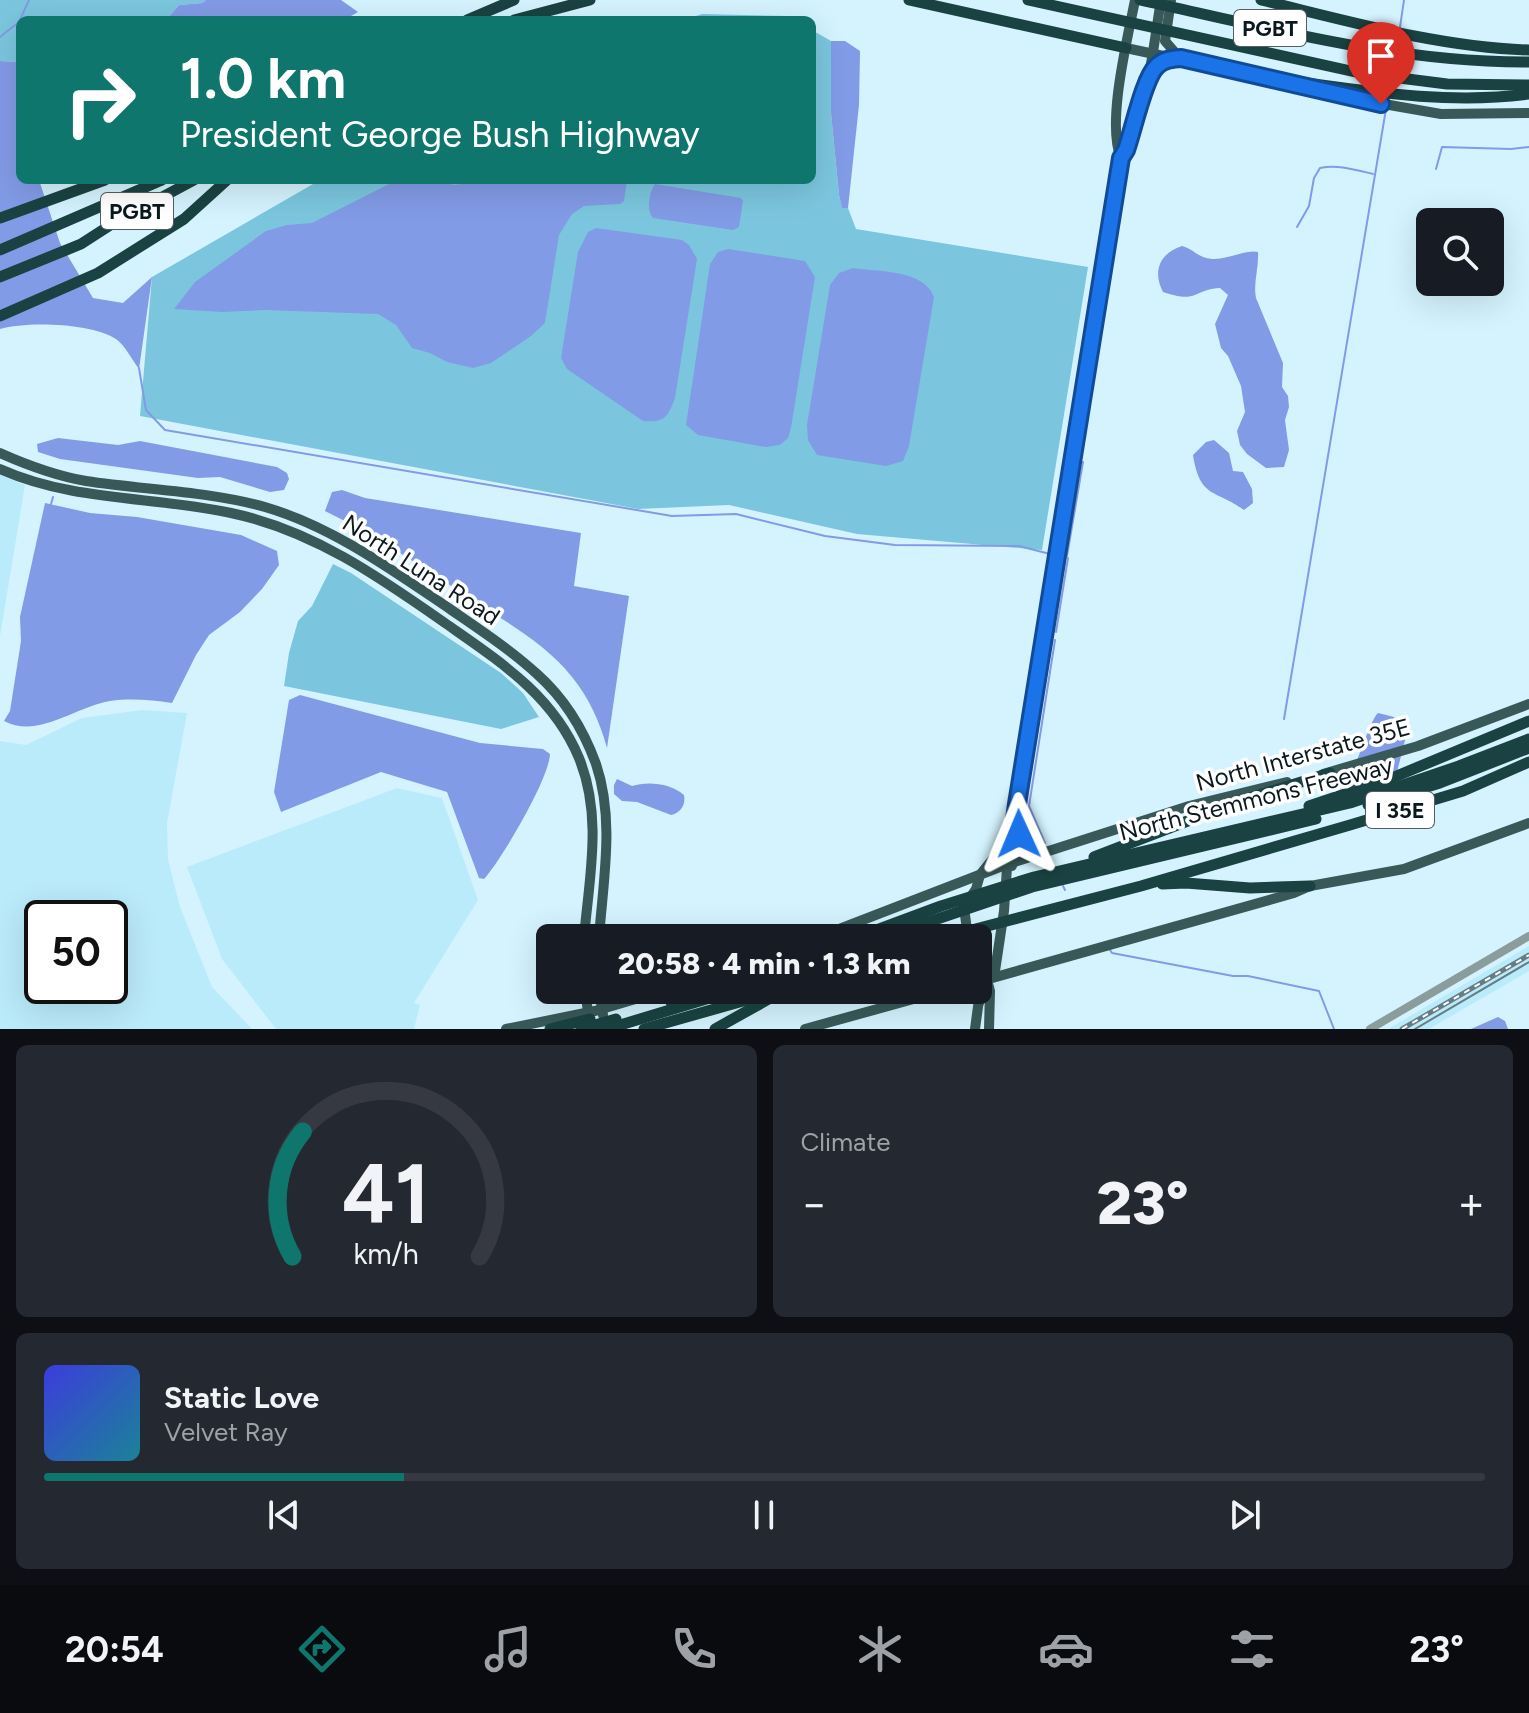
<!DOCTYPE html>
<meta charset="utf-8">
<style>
:root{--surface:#171b24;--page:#242831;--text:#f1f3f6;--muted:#9ea1a6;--line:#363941;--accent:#0f766e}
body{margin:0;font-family:Figtree,sans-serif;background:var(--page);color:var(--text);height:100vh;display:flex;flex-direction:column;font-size:30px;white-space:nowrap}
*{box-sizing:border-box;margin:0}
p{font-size:26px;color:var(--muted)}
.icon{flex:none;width:44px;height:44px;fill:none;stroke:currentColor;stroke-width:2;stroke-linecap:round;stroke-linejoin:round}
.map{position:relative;height:1029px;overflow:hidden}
.side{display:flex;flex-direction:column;gap:16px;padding:16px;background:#0d0f14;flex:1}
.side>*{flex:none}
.top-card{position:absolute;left:16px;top:16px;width:800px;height:168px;border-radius:12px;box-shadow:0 8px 32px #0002;background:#0f766e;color:#fff;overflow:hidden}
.controls{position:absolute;left:1416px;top:208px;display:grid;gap:16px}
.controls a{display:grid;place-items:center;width:88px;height:88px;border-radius:12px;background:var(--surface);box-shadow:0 8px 32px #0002;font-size:40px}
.speed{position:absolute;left:24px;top:900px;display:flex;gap:16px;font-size:40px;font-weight:700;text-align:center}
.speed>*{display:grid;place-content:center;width:104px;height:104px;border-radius:50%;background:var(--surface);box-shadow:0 8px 32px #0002;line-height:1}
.speed .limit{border:4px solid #111;border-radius:12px;background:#fff;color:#111}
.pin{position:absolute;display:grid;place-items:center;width:68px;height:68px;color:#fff;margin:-82px -34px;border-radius:50% 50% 50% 0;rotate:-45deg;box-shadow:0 0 8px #0007}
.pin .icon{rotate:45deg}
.me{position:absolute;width:88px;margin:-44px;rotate:359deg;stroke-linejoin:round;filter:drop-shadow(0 0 6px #0008)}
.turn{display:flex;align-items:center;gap:28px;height:168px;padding:0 32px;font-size:36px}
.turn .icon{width:104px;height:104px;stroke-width:2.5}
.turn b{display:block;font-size:56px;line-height:68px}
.big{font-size:60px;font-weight:800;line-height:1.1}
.side .card{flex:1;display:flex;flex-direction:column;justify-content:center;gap:12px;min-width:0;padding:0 28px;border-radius:12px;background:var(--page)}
.side .dial{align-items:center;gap:0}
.dial svg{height:208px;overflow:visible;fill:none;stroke:var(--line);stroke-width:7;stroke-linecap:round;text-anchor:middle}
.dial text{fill:var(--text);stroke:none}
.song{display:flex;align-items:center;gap:24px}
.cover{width:96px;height:96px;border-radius:12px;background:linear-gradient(135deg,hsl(240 70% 55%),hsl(190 70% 35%))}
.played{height:8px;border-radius:4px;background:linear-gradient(90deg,var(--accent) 25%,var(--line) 25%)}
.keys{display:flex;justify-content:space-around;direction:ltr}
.heat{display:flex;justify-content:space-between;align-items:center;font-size:44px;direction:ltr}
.side .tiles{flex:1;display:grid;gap:16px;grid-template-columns:1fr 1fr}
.card:last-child{grid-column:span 2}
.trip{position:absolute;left:536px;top:924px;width:456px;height:80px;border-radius:12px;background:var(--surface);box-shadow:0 8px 32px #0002;font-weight:800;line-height:80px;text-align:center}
.dock{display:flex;height:128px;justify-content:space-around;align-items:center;background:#090b0e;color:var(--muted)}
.dock .icon{width:56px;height:56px}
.dock .selected{color:var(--accent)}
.dock b{font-size:36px;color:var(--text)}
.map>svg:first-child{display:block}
.built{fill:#baebfb;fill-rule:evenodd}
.green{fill:#7bc6de}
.water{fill:#829be6}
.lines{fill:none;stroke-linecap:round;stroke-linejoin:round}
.stream{stroke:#829be6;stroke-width:2}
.minor{stroke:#8a9c9c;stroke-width:8}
.major{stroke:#395959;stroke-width:10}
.highway{stroke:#1a4242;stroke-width:11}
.tram{stroke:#677d84;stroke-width:2}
.rail-casing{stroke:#677d84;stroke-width:5}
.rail{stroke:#fff;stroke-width:2;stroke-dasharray:6;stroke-linecap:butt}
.route-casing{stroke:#114b97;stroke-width:20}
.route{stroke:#1a73e8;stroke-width:14}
.labels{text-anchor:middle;stroke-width:7;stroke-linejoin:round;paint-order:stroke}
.shield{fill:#fff;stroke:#545e61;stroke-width:2}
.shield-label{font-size:22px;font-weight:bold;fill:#0a191d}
.street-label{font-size:24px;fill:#0a191d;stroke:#fff}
</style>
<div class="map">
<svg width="1529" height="1029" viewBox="0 0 1529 1029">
<rect width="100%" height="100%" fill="#d4f3fe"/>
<g class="built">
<polygon points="0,475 25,485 0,636"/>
<path d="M142,710L187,713L167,823L168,859L180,907L212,987L252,1029H0V741L26,745L82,718ZM42,918H110V986H42Z"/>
<polygon points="397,788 442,798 478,900 414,1003 420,1005 414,1029 276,1029 222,959 187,867"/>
<polygon points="1529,946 1529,971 1429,1029 1388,1029"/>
</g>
<g class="green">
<polygon points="0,0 206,0 202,3 179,5 166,20 20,20 20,62 0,61"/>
<polygon points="702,14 787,16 794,20 684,20"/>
<polygon points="812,30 831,41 831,113 839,195 842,207 848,208 856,229 1088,267 1042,550 857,534 729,505 638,509 140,416 152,277 320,180 812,180"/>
<polygon points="333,564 351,573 501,673 523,693 539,717 501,729 284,686 289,653 298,621 312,606"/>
</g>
<g class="water">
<polygon points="206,0 341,0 358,12 344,20 166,20 179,5 202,3"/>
<polygon points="831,41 845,41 860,51 859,105 848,208 842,208 839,195 831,113"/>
<path d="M0,61L20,62V180H39L60,243L93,298L123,303L152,277L139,369C132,360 125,345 116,339C92,323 27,321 0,329Z"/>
<polygon points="397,180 432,180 454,185 495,180 627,180 624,201 620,204 584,206 572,214 559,235 545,323 531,336 491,363 473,368 447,362 430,353 412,348 396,325 378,314 265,310 222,312 174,309 195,282 266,231 287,225 312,223"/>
<path d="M655,184L741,198L743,201L739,227L733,230L653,218C646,211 649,192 655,184Z"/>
<path d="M596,228L682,240L689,245L697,259L675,398C668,417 664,423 643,421L567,369L561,358L578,252L588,232Z"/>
<path d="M1182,246C1194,249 1198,258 1212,259C1228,260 1245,249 1258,252C1259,268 1253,283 1256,298L1283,363L1282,387L1288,396L1289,407L1285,420L1289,450L1284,467L1266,468L1247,454L1240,445L1237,431L1245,412L1241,386L1228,356L1221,348L1215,324L1228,295L1220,288C1191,290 1199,304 1163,292C1152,271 1160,253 1182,246Z"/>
<polygon points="728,249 805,261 815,277 791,428 788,438 780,445 766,447 698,435 686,425 710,264 718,252"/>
<path d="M853,268C877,272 924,269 934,297L909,446L903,461L886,466L817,455L808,440L807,425L830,285L839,273Z"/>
<polygon points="58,438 118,445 140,441 277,467 287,473 289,479 284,490 270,492 220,477 198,478 60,459 38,452 37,444"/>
<path d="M1214,440L1229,453L1233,471L1243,472L1252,489L1253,503L1244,510C1215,489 1200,499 1193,455L1206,442Z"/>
<path d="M342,490L365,498L581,533L574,586L629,596L607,748C600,722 589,698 572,677C546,644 506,622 471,599C423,568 377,536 325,511L332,492Z"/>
<path d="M45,503L90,513L137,517L241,535L277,551L279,565L262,589L240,612L209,635L196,655L172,703C151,700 131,698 110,701C75,707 38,739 4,721L10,711L21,641L20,617Z"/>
<path d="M300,695L480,743L543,749L550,754C549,779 502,859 484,879L479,878L447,792L381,772L281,812L274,792L289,700Z"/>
<path d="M1378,713L1398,718L1408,728L1396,776L1346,792C1351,778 1371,718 1378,713Z"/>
<path d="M617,779L632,786C647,781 671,783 684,795C686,804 681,813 671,815L637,802L622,801L614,794V785Z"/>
<polygon points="1498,1017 1505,1021 1508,1029 1471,1029"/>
</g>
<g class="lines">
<g class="stream">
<polyline points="1400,27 1404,0"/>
<polyline points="0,37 19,22 29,0"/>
<polyline points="1393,71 1395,57"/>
<polyline points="1436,169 1442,147 1511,149 1529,147"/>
<path d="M1297,227L1309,206L1314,178L1320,168C1338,164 1356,170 1373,174"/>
<polyline points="139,368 146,410 165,430 672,516 736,514 825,536 895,545 1019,546 1050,554"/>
<polyline points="51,504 53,497"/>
<polyline points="1067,556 1083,462"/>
<polyline points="1056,632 1068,558"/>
<polyline points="1284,719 1386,109"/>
<polyline points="1045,843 1029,806 1055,640"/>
<polyline points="1063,886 1065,890"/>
<polyline points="1110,950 1112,953 1233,976 1248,976 1319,991 1334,1029"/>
</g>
<polyline class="minor" points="1370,1029 1529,936"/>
<g class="major">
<polyline points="1171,0 1165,41 1179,57"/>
<polyline points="1126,48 1271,79"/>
<polyline points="1302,86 1355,99 1441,114 1529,113"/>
<path d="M1121,158C1106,124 1128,37 1135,0"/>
<path d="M0,453C27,465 57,476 86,481C145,490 208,491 265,507C333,527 392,570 450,609C479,629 511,650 537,674C564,698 584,731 596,764C615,820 603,881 599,938"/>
<path d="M0,469C74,502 154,496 231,513C312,530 378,576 445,623C499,661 553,695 579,758C603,817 589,878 584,938"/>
<polyline points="1323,774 1418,746 1529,704"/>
<polyline points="1015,821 1026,846 1042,855"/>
<polyline points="1012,866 1019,834"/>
<polyline points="816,938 1005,865 1189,806 1287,782"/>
<polyline points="968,938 964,907 976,889 980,875 1009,839"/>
<polyline points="978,946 990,991 989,1029"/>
<path d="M986,978L995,971L1004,911L1009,839L1015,819L1121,158C1146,125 1154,41 1161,0"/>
<polyline points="978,982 1294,893 1310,886 1404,869 1529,823"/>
<polyline points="585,990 589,1019"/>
<polyline points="599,990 603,1015"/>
<polyline points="963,990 972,992 979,1003"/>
<polyline points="506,1029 595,1011 666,990"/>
<polyline points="805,1029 946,990"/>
<polyline points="975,1029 980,992 979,978"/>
</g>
<g class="highway">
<polyline points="909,0 1126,48"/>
<polyline points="1028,0 1360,73 1447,84 1529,85"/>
<path d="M1140,0C1268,28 1398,63 1529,62"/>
<path d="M1261,0C1348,21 1438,47 1529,50"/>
<polyline points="467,20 514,0"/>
<polyline points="514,20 590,0"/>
<path d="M1263,77C1350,88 1440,106 1529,94"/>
<polyline points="0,218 105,180"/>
<polyline points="0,250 162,180"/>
<polyline points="0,277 81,244 112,224 194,180"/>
<polyline points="0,316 98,273 184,219 227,180"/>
<polyline points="1368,805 1440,783 1529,748"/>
<polyline points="1309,806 1387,780 1529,721"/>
<polyline points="1094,857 1237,802 1330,773"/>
<polyline points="1162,884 1186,883 1250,888 1310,886"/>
<polyline points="855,938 941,906 1034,877 1350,803 1459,766 1529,739"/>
<polyline points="881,938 1032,887 1316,819"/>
<polyline points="941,938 1141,886 1350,825 1463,791 1529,762"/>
<polyline points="671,1002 708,990"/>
<polyline points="550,1029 590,1019"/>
<polyline points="581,1029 616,1019"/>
<polyline points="607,1029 736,990"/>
<polyline points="644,1029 782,990"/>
<polyline points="715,1029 774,996"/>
</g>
<polyline class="tram" points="1415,1029 1529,962"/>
<g class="rail-casing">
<polyline id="rail" points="1402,1029 1529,955"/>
</g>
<use href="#rail" class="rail"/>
</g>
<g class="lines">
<g class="route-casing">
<path id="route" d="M1019,834L1015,819L1017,804L1121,158L1126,150C1133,131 1144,77 1157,66C1164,59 1172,59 1181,58L1381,104"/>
</g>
<use href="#route" class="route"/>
</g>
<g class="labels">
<g class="shield">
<rect x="1234" y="10" width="72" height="36" rx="6"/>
<rect x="101" y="193" width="72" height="36" rx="6"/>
<rect x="1366" y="792" width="68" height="36" rx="6"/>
</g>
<g class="shield-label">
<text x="1270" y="36">PGBT</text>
<text x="137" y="219">PGBT</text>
<text x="1400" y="818">I 35E</text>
</g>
<g class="street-label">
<text transform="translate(421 570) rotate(33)" y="8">North Luna Road</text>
<text transform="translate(1303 755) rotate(-15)" y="8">North Interstate 35E</text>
<text transform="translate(1256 799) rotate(-14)" y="8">North Stemmons Freeway</text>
</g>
</g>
</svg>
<div class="controls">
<a><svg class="icon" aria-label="search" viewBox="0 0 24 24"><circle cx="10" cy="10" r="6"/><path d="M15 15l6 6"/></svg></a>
</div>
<div class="speed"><div class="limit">50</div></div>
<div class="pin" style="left:1381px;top:104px;background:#d93025"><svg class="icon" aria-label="arrive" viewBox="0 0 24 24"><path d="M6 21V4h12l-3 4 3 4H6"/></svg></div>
<svg class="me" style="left:1019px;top:834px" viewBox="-20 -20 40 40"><path d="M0-17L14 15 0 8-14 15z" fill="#1a73e8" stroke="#fff" stroke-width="4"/></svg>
<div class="trip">20:58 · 4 min · 1.3 km</div>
<div class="top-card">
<div class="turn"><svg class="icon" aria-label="right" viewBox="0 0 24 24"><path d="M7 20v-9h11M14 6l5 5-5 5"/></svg><div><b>1.0 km</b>President George Bush Highway</div></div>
</div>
</div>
<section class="side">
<div class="tiles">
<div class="card dial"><svg viewBox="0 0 100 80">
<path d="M14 69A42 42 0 1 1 86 69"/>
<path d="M14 69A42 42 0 0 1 18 21" stroke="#0f766e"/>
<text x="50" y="56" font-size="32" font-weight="700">41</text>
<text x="50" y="72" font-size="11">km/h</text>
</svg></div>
<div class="card"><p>Climate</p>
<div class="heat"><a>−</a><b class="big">23°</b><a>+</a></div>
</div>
<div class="card">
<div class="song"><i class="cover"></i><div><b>Static Love</b><p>Velvet Ray</p></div></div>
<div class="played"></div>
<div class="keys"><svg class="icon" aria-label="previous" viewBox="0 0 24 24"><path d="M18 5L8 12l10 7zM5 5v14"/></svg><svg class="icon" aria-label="pause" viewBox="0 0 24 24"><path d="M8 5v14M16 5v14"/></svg><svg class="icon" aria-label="next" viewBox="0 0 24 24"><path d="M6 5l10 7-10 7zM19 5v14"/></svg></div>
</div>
</div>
</section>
<nav class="dock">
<b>20:54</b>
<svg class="icon selected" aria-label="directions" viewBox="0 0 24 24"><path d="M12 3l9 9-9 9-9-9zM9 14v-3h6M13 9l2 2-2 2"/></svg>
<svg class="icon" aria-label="music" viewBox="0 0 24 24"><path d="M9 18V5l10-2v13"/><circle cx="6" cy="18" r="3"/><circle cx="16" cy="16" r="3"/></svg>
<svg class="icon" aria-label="phone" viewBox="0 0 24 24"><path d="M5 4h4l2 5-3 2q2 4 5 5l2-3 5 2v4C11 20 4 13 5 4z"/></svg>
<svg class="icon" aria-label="climate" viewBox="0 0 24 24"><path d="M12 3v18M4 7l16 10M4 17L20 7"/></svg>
<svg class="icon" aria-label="car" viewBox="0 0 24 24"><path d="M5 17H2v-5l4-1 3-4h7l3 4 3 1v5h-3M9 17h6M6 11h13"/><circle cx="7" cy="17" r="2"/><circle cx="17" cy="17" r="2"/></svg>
<svg class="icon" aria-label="filters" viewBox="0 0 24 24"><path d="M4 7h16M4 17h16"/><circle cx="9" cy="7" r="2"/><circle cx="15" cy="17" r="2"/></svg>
<b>23°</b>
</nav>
